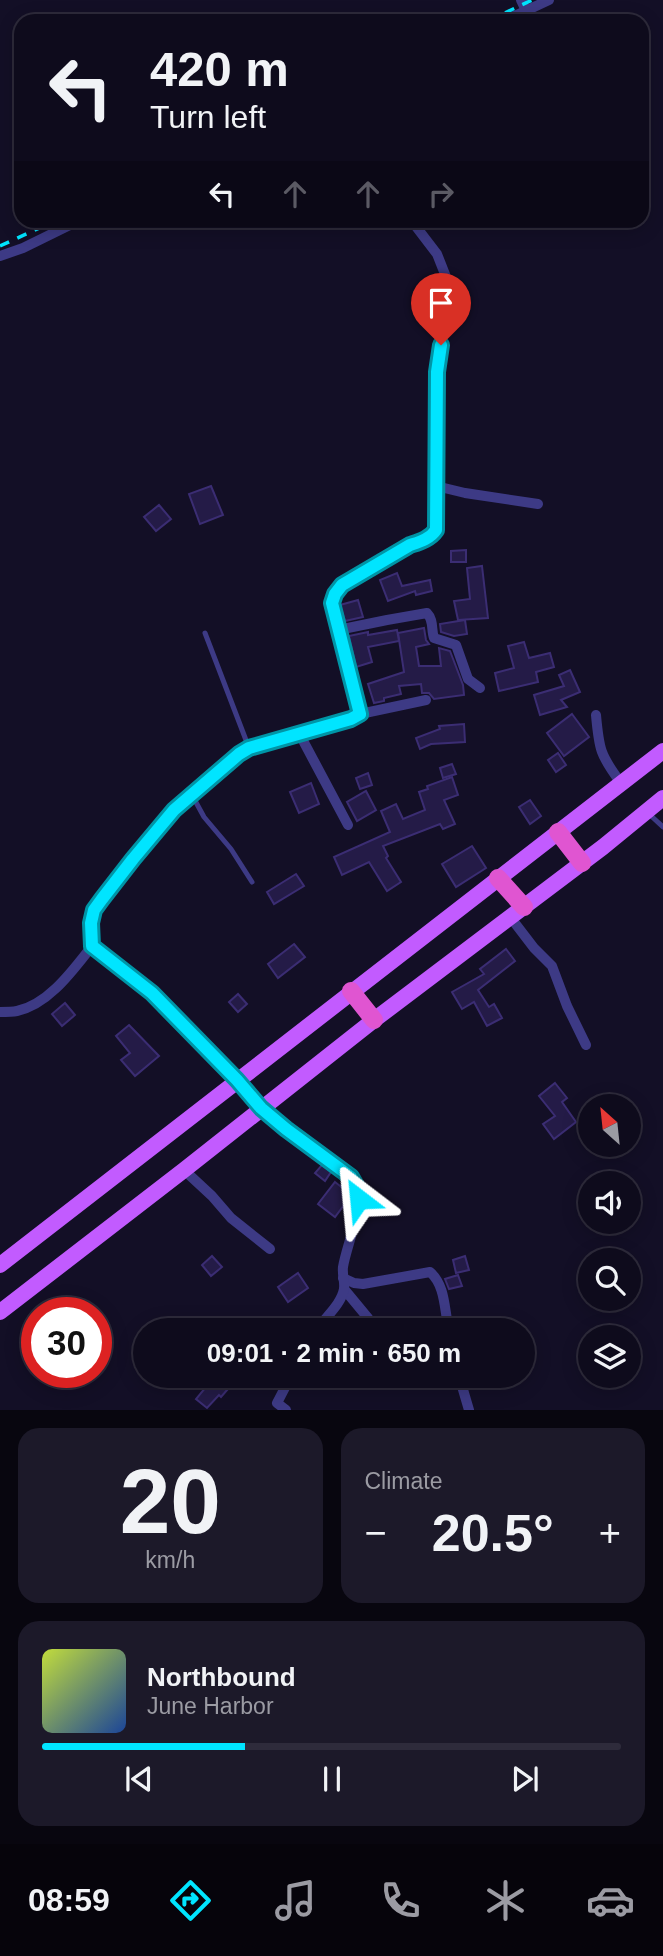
<!DOCTYPE html>
<meta charset="utf-8">
<style>
:root{--surface:#0e0b1c;--page:#1c1929;--text:#f1f3f6;--muted:#9b9ba3;--line:#2e2b3b;--accent:#00e5ff}
body{margin:0;font-family:Arial,sans-serif;background:var(--page);color:var(--text);height:100vh;display:flex;flex-direction:column;font-size:26px;white-space:nowrap}
*{box-sizing:border-box;margin:0}
p{font-size:23px;color:var(--muted)}
.icon{flex:none;width:38px;height:38px;fill:none;stroke:currentColor;stroke-width:2;stroke-linecap:round;stroke-linejoin:round}
.map{position:relative;height:1410px;overflow:hidden}
.details{display:flex;flex-direction:column;gap:18px;padding:18px;background:#08060f;flex:1}
.details>*{flex:none}
.hud{position:absolute;left:14px;top:14px;width:635px;height:214px;border-radius:21px;box-shadow:0 4px 18px #0003,0 0 0 2px var(--line);background:#0e0b1c;color:var(--text);overflow:hidden}
.needle{width:46px;rotate:333deg}
.controls{position:absolute;left:578px;top:1094px;display:grid;gap:14px}
.controls a{display:grid;place-items:center;width:63px;height:63px;border-radius:50%;background:var(--surface);box-shadow:0 4px 18px #0003,0 0 0 2px var(--line);font-size:35px}
.speed{position:absolute;left:21px;top:1297px;display:flex;gap:14px;font-size:35px;font-weight:700;text-align:center}
.speed>*{display:grid;place-content:center;width:91px;height:91px;border-radius:50%;background:var(--surface);box-shadow:0 4px 18px #0003,0 0 0 2px var(--line);line-height:1}
.speed .limit{border:10px solid #d22;background:#fff;color:#111}
.pin{position:absolute;display:grid;place-items:center;width:60px;height:60px;color:#fff;margin:-72px -30px;border-radius:50% 50% 50% 0;rotate:-45deg;box-shadow:0 0 7px #0007}
.pin .icon{rotate:45deg}
.me{position:absolute;width:77px;margin:-38px;rotate:331deg;stroke-linejoin:round;filter:drop-shadow(0 0 5px #0008)}
.turn{display:flex;align-items:center;gap:24px;height:147px;padding:0 21px;font-size:32px}
.turn .icon{width:91px;height:91px;stroke-width:2.5}
.turn b{display:block;font-size:49px;line-height:60px}
.lanes{display:flex;align-items:center;height:66px;padding:0 21px;background:#0003;justify-content:center;gap:35px;direction:ltr}
.lanes .off{opacity:.35}
.big{font-size:52px;font-weight:800;line-height:1.1}
.details .card{flex:1;display:flex;flex-direction:column;justify-content:center;gap:10px;min-width:0;padding:0 24px;border-radius:21px;background:var(--page)}
.details .dial{align-items:center;gap:0}
.dial b{font-size:91px;line-height:1}
.song{display:flex;align-items:center;gap:21px}
.cover{width:84px;height:84px;border-radius:10px;background:linear-gradient(135deg,hsl(70 70% 55%),hsl(220 70% 35%))}
.played{height:7px;border-radius:4px;background:linear-gradient(90deg,var(--accent) 35%,var(--line) 35%)}
.keys{display:flex;justify-content:space-around;direction:ltr}
.heat{display:flex;justify-content:space-between;align-items:center;font-size:38px;direction:ltr}
.details .tiles{flex:1;display:grid;gap:18px;grid-template-columns:1fr 1fr}
.card:last-child{grid-column:span 2}
.trip{position:absolute;left:133px;top:1318px;width:402px;height:70px;border-radius:35px;background:var(--surface);box-shadow:0 4px 18px #0003,0 0 0 2px var(--line);font-weight:800;line-height:70px;text-align:center}
.tabs{display:flex;height:112px;justify-content:space-around;align-items:center;background:#06040b;color:var(--muted)}
.tabs .icon{width:49px;height:49px}
.tabs .on{color:var(--accent)}
.tabs b{font-size:32px;color:var(--text)}
.map>svg:first-child{display:block}
.building{fill:#241b47;stroke:#3b2d73;stroke-width:2}
.lines{fill:none;stroke-linecap:round;stroke-linejoin:round}
.service{stroke:#3d3a85;stroke-width:5}
.minor{stroke:#3d3a85;stroke-width:10}
.primary{stroke:#c25bff;stroke-width:16}
.trunk{stroke:#e055d1;stroke-width:18}
.rail{stroke:#00e5ff;stroke-width:3.5;stroke-dasharray:10 9;stroke-linecap:butt}
.route-casing{stroke:#0095a6;stroke-width:18}
.route{stroke:#00e5ff;stroke-width:12}
</style>
<div class="map">
<svg width="663" height="1410" viewBox="0 0 663 1410">
<rect width="100%" height="100%" fill="#130f26"/>
<g class="building">
<polygon points="211,486 223,515 200,524 189,494"/>
<polygon points="159,505 171,519 156,531 144,517"/>
<polygon points="466,550 466,562 451,562 451,551"/>
<polygon points="482,566 488,618 458,620 454,601 470,599 467,568"/>
<polygon points="397,573 402,586 430,580 432,591 416,595 415,591 388,601 380,580"/>
<polygon points="358,600 363,617 345,621 340,605"/>
<polygon points="465,620 467,634 454,636 441,632 440,624"/>
<polygon points="424,628 426,640 429,644 416,647 419,666 441,666 439,648 450,651 463,685 464,695 434,699 429,693 422,693 421,684 399,686 401,694 384,698 384,701 374,703 368,684 404,672 398,633"/>
<polygon points="397,630 399,641 368,647 372,662 356,667 349,636 368,632 368,635"/>
<polygon points="524,642 529,658 550,653 554,667 536,672 538,682 499,691 495,673 514,668 508,646"/>
<polygon points="570,670 580,692 561,700 567,707 540,715 534,695 564,686 559,675"/>
<polygon points="572,714 589,737 564,756 547,733"/>
<polygon points="464,724 465,742 431,744 420,749 416,738 440,729 439,726"/>
<polygon points="558,753 566,765 556,772 548,760"/>
<polygon points="452,764 456,774 443,778 440,768"/>
<polygon points="368,773 372,785 360,789 356,778"/>
<polygon points="452,777 458,795 444,800 455,824 443,829 440,824 383,846 388,856 386,858 401,882 387,891 369,862 342,875 334,857 390,832 381,811 396,804 403,819 425,810 419,792 428,789 427,786"/>
<polygon points="311,783 319,804 299,813 290,792"/>
<polygon points="366,791 376,810 357,821 347,802"/>
<polygon points="530,800 541,816 530,824 519,807"/>
<polygon points="472,846 486,868 456,887 442,864"/>
<polygon points="296,874 304,886 274,904 267,892"/>
<polygon points="294,944 305,957 278,978 268,964"/>
<polygon points="506,949 515,961 478,990 489,1007 494,1004 502,1018 487,1026 474,1002 462,1009 452,992 484,974 480,969"/>
<polygon points="238,994 247,1004 238,1012 229,1002"/>
<polygon points="65,1003 75,1015 62,1026 52,1014"/>
<polygon points="129,1025 159,1056 135,1076 121,1060 130,1053 116,1036"/>
<polygon points="555,1083 567,1098 562,1102 576,1122 554,1139 543,1124 555,1116 539,1096"/>
<polygon points="322,1165 331,1172 325,1181 315,1173"/>
<polygon points="335,1182 349,1193 350,1197 335,1217 318,1204"/>
<polygon points="212,1256 222,1267 211,1276 202,1265"/>
<polygon points="465,1256 469,1270 456,1273 453,1260"/>
<polygon points="298,1273 308,1288 288,1302 278,1287"/>
<polygon points="458,1275 462,1286 449,1289 445,1279"/>
<polygon points="215,1376 227,1376 234,1382 221,1397 219,1395 207,1408 196,1399"/>
</g>
<g class="lines">
<g class="service">
<polyline points="205,633 249,748"/>
<polyline points="192,795 204,817 231,849 252,882"/>
<polyline points="649,814 663,827"/>
</g>
<g class="minor">
<polyline points="521,0 531,21"/>
<polyline points="504,21 549,0"/>
<polyline points="0,256 23,248 80,220"/>
<polyline points="436,486 465,493 538,504"/>
<path d="M338,630L387,620L427,613C434,620 431,630 434,638L456,645L468,679L480,688"/>
<polyline points="360,714 426,700"/>
<path d="M596,715C599,749 600,755 621,783"/>
<polyline points="299,733 348,825"/>
<polyline points="511,918 534,948 552,966 567,1006 586,1045"/>
<path d="M0,1012C5,1012 12,1012 17,1011C49,1004 73,970 92,946"/>
<polyline points="184,1170 212,1196 231,1218 270,1249"/>
<path d="M343,1278L354,1283L363,1284L430,1272C446,1286 444,1310 449,1330"/>
<polyline points="344,1289 368,1318 372,1330"/>
<path d="M317,1330C325,1317 341,1305 344,1289C345,1282 342,1274 343,1267C347,1242 369,1197 351,1177L286,1129L261,1108L237,1080L152,993L92,946L91,923L94,910L102,899L133,859L174,810L239,754L249,748L351,718L360,714L332,603L335,594L342,585L409,545L422,541L436,530L437,372L450,287L437,254L411,220"/>
<polyline points="459,1376 469,1410"/>
<polyline points="286,1410 277,1403 291,1376"/>
</g>
<g class="primary">
<polyline points="0,1265 663,751"/>
<polyline points="0,1312 184,1170 374,1020 603,847 663,798"/>
</g>
<g class="trunk">
<polyline points="558,832 582,863"/>
<polyline points="498,878 524,907"/>
<polyline points="351,991 374,1020"/>
</g>
<g class="rail">
<polyline points="488,21 532,0"/>
<polyline points="0,246 57,220"/>
</g>
</g>
<g class="lines">
<g class="route-casing">
<path id="route" d="M359,1199L358,1189L351,1177L286,1129L261,1108L237,1080L152,993L92,946L91,923L94,910L102,899L133,859L174,810L239,754L249,748L351,719L360,714L332,603L335,594L342,585L410,545C419,542 430,539 436,530L437,372L441,345"/>
</g>
<use href="#route" class="route"/>
</g>
</svg>
<div class="controls">
<a><svg class="needle" viewBox="-14 -14 28 28"><path d="M0-13l5 13h-10z" fill="#e53935"/><path d="M0 13l5-13h-10z" fill="#9b9ba3"/></svg></a>
<a><svg class="icon" aria-label="sound" viewBox="0 0 24 24"><path d="M4 9h4l5-4v14l-5-4H4zM17 9q2 3 0 6"/></svg></a>
<a><svg class="icon" aria-label="search" viewBox="0 0 24 24"><circle cx="10" cy="10" r="6"/><path d="M15 15l6 6"/></svg></a>
<a><svg class="icon" aria-label="layers" viewBox="0 0 24 24"><path d="M12 4l9 5-9 5-9-5zM3 14l9 5 9-5"/></svg></a>
</div>
<div class="speed"><div class="limit">30</div></div>
<div class="pin" style="left:441px;top:345px;background:#d93025"><svg class="icon" aria-label="arrive" viewBox="0 0 24 24"><path d="M6 21V4h12l-3 4 3 4H6"/></svg></div>
<svg class="me" style="left:359px;top:1199px" viewBox="-20 -20 40 40"><path d="M0-17L14 15 0 8-14 15z" fill="#00e5ff" stroke="#fff" stroke-width="4"/></svg>
<div class="trip">09:01 · 2 min · 650 m</div>
<div class="hud">
<div class="turn"><svg class="icon" aria-label="left" viewBox="0 0 24 24"><path d="M17 20v-9H6M10 6l-5 5 5 5"/></svg><div><b>420 m</b>Turn left</div></div>
<div class="lanes"><svg class="icon" aria-label="left" viewBox="0 0 24 24"><path d="M17 20v-9H6M10 6l-5 5 5 5"/></svg><svg class="icon off" aria-label="ahead" viewBox="0 0 24 24"><path d="M12 20V5M6 11l6-6 6 6"/></svg><svg class="icon off" aria-label="ahead" viewBox="0 0 24 24"><path d="M12 20V5M6 11l6-6 6 6"/></svg><svg class="icon off" aria-label="right" viewBox="0 0 24 24"><path d="M7 20v-9h11M14 6l5 5-5 5"/></svg></div>
</div>
</div>
<section class="details">
<div class="tiles">
<div class="card dial"><b>20</b><p>km/h</p></div>
<div class="card"><p>Climate</p>
<div class="heat"><a>−</a><b class="big">20.5°</b><a>+</a></div>
</div>
<div class="card">
<div class="song"><i class="cover"></i><div><b>Northbound</b><p>June Harbor</p></div></div>
<div class="played"></div>
<div class="keys"><svg class="icon" aria-label="previous" viewBox="0 0 24 24"><path d="M18 5L8 12l10 7zM5 5v14"/></svg><svg class="icon" aria-label="pause" viewBox="0 0 24 24"><path d="M8 5v14M16 5v14"/></svg><svg class="icon" aria-label="next" viewBox="0 0 24 24"><path d="M6 5l10 7-10 7zM19 5v14"/></svg></div>
</div>
</div>
</section>
<nav class="tabs">
<b>08:59</b>
<svg class="icon on" aria-label="directions" viewBox="0 0 24 24"><path d="M12 3l9 9-9 9-9-9zM9 14v-3h6M13 9l2 2-2 2"/></svg>
<svg class="icon" aria-label="music" viewBox="0 0 24 24"><path d="M9 18V5l10-2v13"/><circle cx="6" cy="18" r="3"/><circle cx="16" cy="16" r="3"/></svg>
<svg class="icon" aria-label="phone" viewBox="0 0 24 24"><path d="M5 4h4l2 5-3 2q2 4 5 5l2-3 5 2v4C11 20 4 13 5 4z"/></svg>
<svg class="icon" aria-label="climate" viewBox="0 0 24 24"><path d="M12 3v18M4 7l16 10M4 17L20 7"/></svg>
<svg class="icon" aria-label="car" viewBox="0 0 24 24"><path d="M5 17H2v-5l4-1 3-4h7l3 4 3 1v5h-3M9 17h6M6 11h13"/><circle cx="7" cy="17" r="2"/><circle cx="17" cy="17" r="2"/></svg>
</nav>
